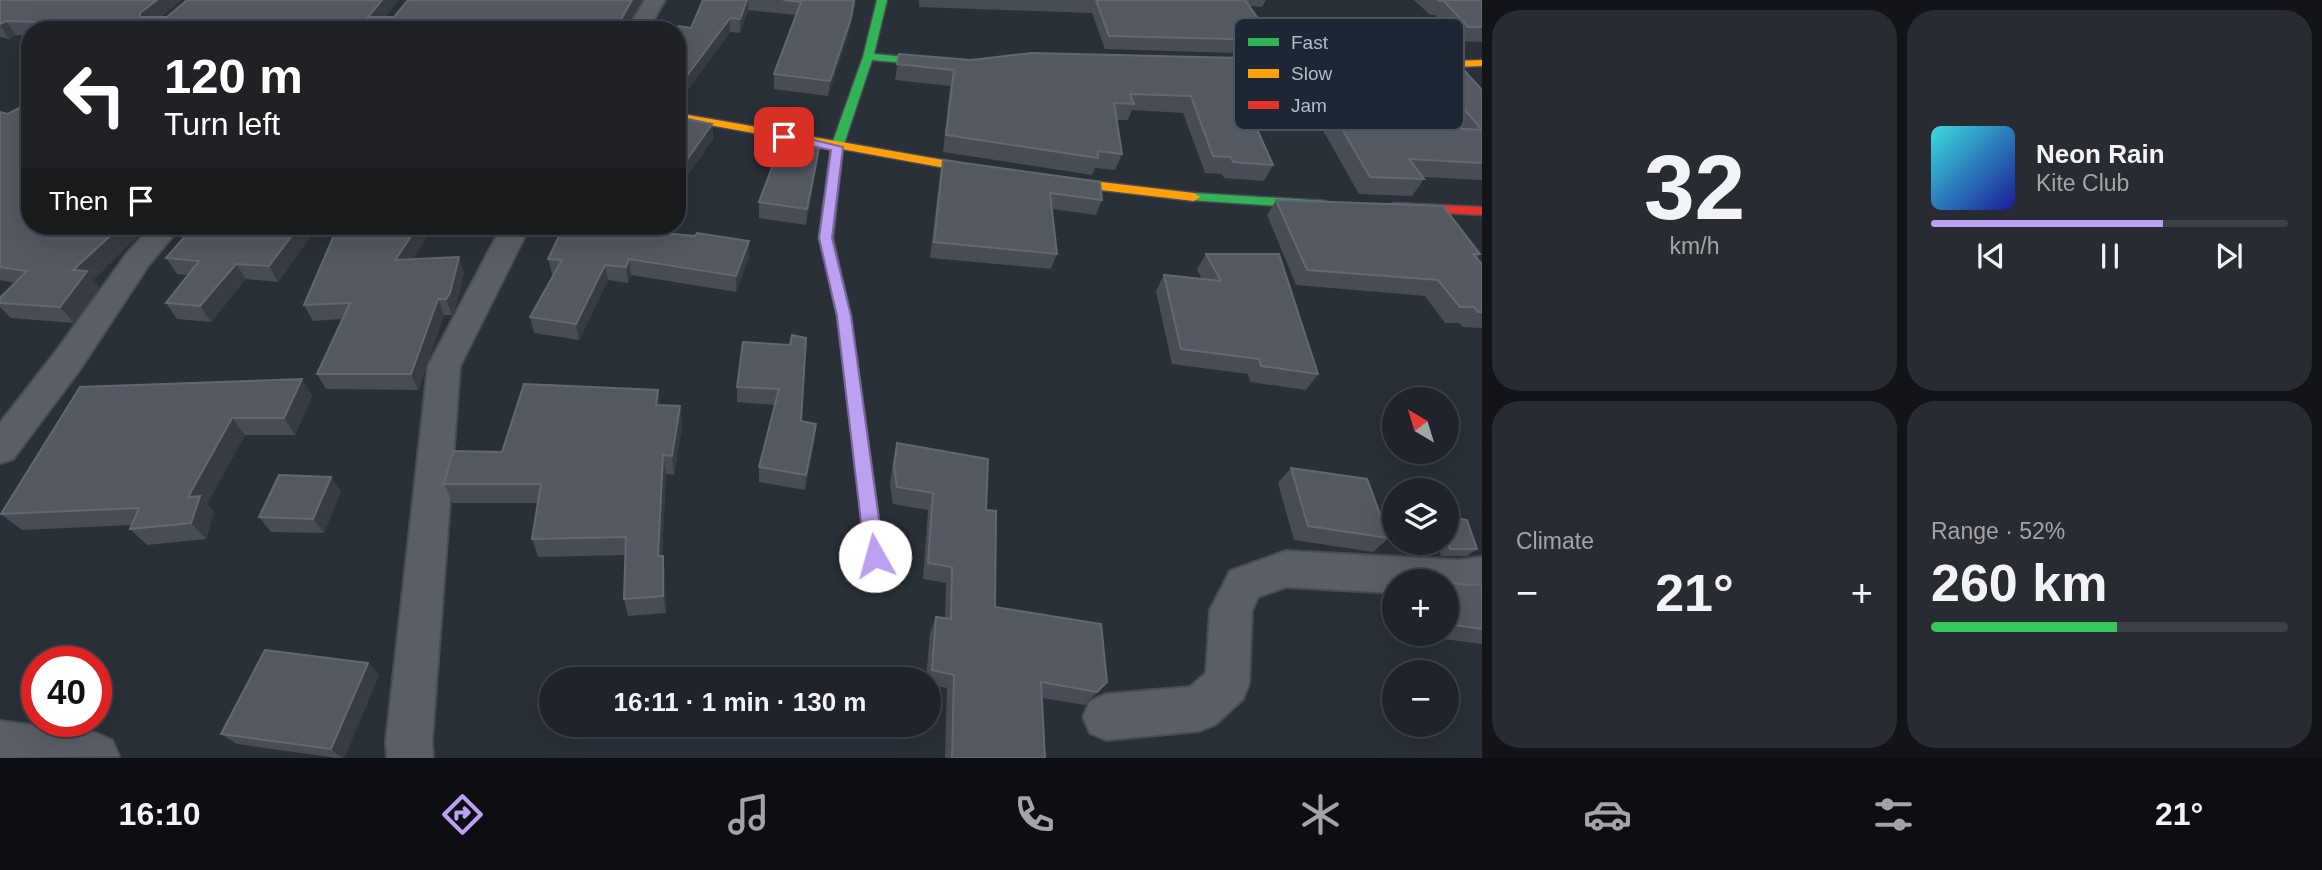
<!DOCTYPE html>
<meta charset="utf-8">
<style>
:root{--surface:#20242a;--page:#282c32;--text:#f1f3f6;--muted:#a2a4a8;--line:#3d4147;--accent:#bca0f2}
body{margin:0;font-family:Helvetica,sans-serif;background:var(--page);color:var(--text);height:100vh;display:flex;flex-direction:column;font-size:26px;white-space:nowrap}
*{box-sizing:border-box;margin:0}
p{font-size:23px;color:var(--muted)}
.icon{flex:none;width:38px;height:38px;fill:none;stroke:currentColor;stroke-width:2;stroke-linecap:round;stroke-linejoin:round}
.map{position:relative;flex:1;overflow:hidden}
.panel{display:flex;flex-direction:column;gap:10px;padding:10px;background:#121417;width:840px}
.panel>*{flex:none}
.banner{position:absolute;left:21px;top:21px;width:665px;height:214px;border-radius:28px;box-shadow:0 7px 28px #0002,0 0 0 2px var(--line);background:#202124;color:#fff;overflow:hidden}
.needle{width:46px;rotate:322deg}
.fabs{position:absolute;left:1382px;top:387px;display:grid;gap:14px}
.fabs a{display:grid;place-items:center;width:77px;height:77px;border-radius:50%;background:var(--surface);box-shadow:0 7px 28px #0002,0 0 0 2px var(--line);font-size:35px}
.speed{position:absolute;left:21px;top:646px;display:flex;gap:14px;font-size:35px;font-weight:700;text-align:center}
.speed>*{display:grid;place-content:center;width:91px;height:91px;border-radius:50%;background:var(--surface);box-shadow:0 7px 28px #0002,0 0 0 2px var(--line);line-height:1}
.speed .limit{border:10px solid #d22;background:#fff;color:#111}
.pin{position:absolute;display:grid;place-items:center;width:60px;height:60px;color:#fff;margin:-30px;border-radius:14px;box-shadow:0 4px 10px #0006}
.me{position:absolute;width:77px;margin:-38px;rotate:353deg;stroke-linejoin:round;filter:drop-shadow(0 0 5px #0008)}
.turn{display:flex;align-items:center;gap:24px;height:147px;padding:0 28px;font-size:32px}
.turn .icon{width:91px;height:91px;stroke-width:2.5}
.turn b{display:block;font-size:49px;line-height:60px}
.then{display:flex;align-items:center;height:66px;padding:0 28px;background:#0003;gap:14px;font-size:26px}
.big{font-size:52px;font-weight:700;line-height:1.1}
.panel .card{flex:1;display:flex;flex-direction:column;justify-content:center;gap:10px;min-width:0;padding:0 24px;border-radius:28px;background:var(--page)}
.panel .dial{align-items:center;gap:0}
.dial b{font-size:91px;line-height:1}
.song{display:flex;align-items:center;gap:21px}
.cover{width:84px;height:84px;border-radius:10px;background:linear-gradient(135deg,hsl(180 70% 55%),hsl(240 70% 35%))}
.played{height:7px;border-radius:4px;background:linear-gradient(90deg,var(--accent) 65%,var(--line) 65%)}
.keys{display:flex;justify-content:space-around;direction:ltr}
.heat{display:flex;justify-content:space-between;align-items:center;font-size:38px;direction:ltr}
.charge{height:10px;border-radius:5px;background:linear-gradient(90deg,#34c759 52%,var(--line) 0)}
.panel .tiles{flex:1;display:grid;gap:10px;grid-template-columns:repeat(2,1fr)}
.trip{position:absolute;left:539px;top:667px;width:402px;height:70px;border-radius:35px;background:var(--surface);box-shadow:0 7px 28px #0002,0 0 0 2px var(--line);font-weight:700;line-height:70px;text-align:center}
.menu{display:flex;height:112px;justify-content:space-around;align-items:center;background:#0d0e11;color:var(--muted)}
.menu .icon{width:49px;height:49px}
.menu .active{color:var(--accent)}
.menu b{font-size:32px;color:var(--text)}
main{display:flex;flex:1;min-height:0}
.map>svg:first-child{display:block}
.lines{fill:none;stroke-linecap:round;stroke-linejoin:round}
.street-casing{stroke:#484c55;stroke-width:4}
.fast-casing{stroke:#484c55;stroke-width:3}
.slow-casing{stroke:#484c55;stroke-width:3}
.jam-casing{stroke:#484c55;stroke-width:3}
.street{fill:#5a5e66;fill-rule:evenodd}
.fast{fill:#30b455;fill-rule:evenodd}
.slow{fill:#ff9f0a;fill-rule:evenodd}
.jam{fill:#e5322d;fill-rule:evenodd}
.wall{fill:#474c55}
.shaded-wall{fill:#373c44}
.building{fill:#535861;stroke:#626872;stroke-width:2}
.route{fill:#bca0f2;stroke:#7a689d;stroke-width:2}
.key{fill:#1d2633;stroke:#4a5360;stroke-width:2}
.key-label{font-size:19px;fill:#b4bcc9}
</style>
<main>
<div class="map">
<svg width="1482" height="758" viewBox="0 0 1482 758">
<rect width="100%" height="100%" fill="#2a3038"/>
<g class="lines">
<g class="street-casing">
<g id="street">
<polygon points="645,0 665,0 648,30 627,30"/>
<polygon points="152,226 181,226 148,266 81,368 13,459 0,463 0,423 57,350 128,252"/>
<polygon points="502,226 530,226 460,366 432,741 433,758 387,758 386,741 428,366"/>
<polygon points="1286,551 1459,560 1482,557 1482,593 1447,596 1447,581 1395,581 1395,593 1286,587 1258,597 1252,611 1249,683 1243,699 1215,725 1199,731 1106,740 1090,733 1083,717 1090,701 1106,694 1190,687 1206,673 1210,610 1230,571"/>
<polygon points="0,721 96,733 112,740 119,756 0,758"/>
</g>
</g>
<g class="fast-casing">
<g id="fast">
<polygon points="877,0 887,0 874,54 950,61 955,64 950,67 872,60 843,147 833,238 851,316 884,556 882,562 875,564 868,562 866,556 837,316 819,238 831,147 863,57"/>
<polygon points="1194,193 1326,201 1332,205 1326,209 1190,200 1190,194"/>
</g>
</g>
<g class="slow-casing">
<g id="slow">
<polygon points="1482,60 1482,66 1374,70 1285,67 1280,64 1285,61 1374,64"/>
<polygon points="677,113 1000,170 1194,193 1200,197 1194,201 1000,178 677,119"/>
</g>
</g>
<g class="jam-casing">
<polygon id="jam" points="1393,203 1482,207 1482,215 1388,210 1387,207"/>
</g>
<use href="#street" class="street"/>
<use href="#fast" class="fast"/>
<use href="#slow" class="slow"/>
<use href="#jam" class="jam"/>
</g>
<g class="wall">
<polygon points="0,0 181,0 161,17 399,0 385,17 642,0 625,30 30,30 30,36 16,35 9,39 0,37"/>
<polygon points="703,0 856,0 849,32 828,96 774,89 774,74 796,15 748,10 740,33 730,32 677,105 677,30 691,28"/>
<polygon points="919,0 1266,0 1262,7 1249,6 1273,40 1266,54 1105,49 1092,13 919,7"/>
<polygon points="1414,0 1482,0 1482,42 1458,41 1435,15 1430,15"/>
<polygon points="899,54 971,60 1347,80 1399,125 1455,129 1413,76 1423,60 1482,90 1482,180 1423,177 1424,179 1412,196 1359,194 1317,120 1251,117 1273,165 1264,181 1224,178 1222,174 1205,173 1183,113 1132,110 1128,120 1117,120 1122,154 1115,170 1095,168 1092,175 943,152 950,86 895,80"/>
<polygon points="0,112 8,114 30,226 148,226 93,280 99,287 74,323 11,318 0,307 0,298 15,283 0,280"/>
<polygon points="677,117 712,124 713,139 682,183 677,182"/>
<polygon points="820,143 818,158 806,225 759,218 759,202"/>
<polygon points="943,160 1102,200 1096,215 1052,209 1057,254 1051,269 930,258 940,175"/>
<polygon points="1276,200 1480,254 1477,258 1482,264 1482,328 1463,327 1459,323 1445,323 1425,296 1296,285 1267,215"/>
<polygon points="194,226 318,226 278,282 246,279 211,322 177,319 166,303 188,275 177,274 166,258"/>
<polygon points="564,226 652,226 649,231 749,241 749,257 736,292 631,275 628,283 608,280 579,340 534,333 530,317 554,275 552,274 548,259"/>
<polygon points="1206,254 1318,374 1306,390 1250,382 1248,374 1172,364 1156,291 1164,275 1202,279 1197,269"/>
<polygon points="459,257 464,273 455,309 452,315 444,315 418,390 326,389 317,374 342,319 313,321 304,305 412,259"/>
<polygon points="790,345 801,421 815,439 805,490 759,482 759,467 775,405 737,402 737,387"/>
<polygon points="302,379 312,396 295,435 245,435 207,504 214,512 206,539 147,545 130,529 132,525 22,530 1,514"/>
<polygon points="660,405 680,406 682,426 674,475 666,474 662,556 663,556 665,574 666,613 628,616 624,599 625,555 538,557 532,539 538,503 453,503 444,484 502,452"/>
<polygon points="897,443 986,510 995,607 1107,682 1085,705 1042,698 1045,758 945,758 947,688 929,685 929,679 926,679 930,632 936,617 945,618 946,583 923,579 928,510 893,504 890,485 893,461"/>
<polygon points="1291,468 1389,538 1373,552 1294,540 1278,483"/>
<polygon points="341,491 324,533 271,532 259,517"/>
<polygon points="1447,516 1477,549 1467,556 1441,556 1437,542 1447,542"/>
<polygon points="1447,582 1466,585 1482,584 1482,644 1420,636 1419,634 1447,634"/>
<polygon points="368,663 379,675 344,758 336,758 237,744 221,734"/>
</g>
<g class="shaded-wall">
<polygon points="157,0 181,0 153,24 140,17 140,13"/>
<polygon points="382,0 399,0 375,30 368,17"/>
<polygon points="632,0 642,0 625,30 615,30"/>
<polygon points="747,0 748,0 748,10 740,33 740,19"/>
<polygon points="854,0 856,0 849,32 828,96 830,81"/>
<polygon points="730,18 730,32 677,105 677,89"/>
<polygon points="6,21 16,35 9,39 0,25 0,24"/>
<polygon points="712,124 713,139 682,183 681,168"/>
<polygon points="820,143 818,158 806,225 807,209"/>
<polygon points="121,226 148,226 93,280 99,287 74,323 60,307 73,270"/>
<polygon points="299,226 318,226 278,282 269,266"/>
<polygon points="418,226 434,226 402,276 395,260"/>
<polygon points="643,226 652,226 643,246 641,231"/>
<polygon points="749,241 749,257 736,292 736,276"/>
<polygon points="459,257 464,273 455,309 452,315 446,299"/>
<polygon points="629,259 631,275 628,283 626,267"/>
<polygon points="236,264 246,279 211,322 200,306"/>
<polygon points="605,265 608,280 579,340 576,324"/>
<polygon points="438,299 444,315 418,390 411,374"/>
<polygon points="302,379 312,396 295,435 284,418"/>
<polygon points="658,390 661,410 656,405"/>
<polygon points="680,406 682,426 674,475 672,456"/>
<polygon points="232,418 245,435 207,504 214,512 206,539 191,523 188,497"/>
<polygon points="816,424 815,439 805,490 806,475"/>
<polygon points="663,455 666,474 661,574 658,556"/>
<polygon points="331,477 341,491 324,533 313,519"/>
<polygon points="663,556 665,574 666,613 663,596"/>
<polygon points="368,663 379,675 344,758 342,758 331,749"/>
<polygon points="1107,682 1095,696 1085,705 1097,692"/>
</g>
<g class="building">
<polygon points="0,0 157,0 140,13 140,17 167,17 187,0 382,0 368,17 394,17 408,0 632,0 615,30 173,30 183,25 6,21 0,24"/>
<polygon points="703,0 747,0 740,19 730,18 677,89 677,30 675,30 679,26 691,28"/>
<polygon points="783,0 854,0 851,18 830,81 774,74 801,2"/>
<polygon points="1096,0 1245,0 1273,40 1109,36"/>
<polygon points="1437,0 1482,0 1482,27 1468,27 1444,1"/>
<polygon points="1032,53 1329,60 1335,62 1347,80 1371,82 1399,125 1482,130 1423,60 1454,59 1482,90 1482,163 1409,159 1424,179 1370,177 1327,103 1244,100 1273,165 1233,162 1231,157 1213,156 1191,96 1130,94 1134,104 1114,103 1122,154 1098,151 1098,158 946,135 954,70 897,64 899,54 971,60"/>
<polygon points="30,102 30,226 121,226 73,270 87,271 60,307 0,303 0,298 27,271 0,267 0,112 8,114"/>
<polygon points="677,117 712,124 681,168 677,167"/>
<polygon points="783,138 820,143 807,209 759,202"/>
<polygon points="943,160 1100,182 1102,200 1050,193 1057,254 934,242"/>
<polygon points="1276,200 1443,206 1480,254 1473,254 1482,264 1482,312 1478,312 1474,307 1460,307 1438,280 1307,270"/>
<polygon points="194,226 299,226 269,266 236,264 200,306 166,303 199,261 166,258"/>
<polygon points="338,226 418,226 395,260 459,257 450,293 446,299 438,299 411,374 317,374 350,303 304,305"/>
<polygon points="564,226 643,226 641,231 695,236 697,233 749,241 736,276 629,259 626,267 605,265 576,324 530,317 562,260 548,259"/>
<polygon points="1206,254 1279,254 1318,374 1261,366 1259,359 1181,349 1164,275 1221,281"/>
<polygon points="792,335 806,338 801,421 816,424 806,475 759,467 779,389 737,387 743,342 790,345"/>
<polygon points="302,379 284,418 232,418 188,497 200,496 191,523 130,529 139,508 1,514 80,387"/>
<polygon points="524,384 658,390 656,405 680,406 672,456 663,455 658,556 663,556 663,596 624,599 626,537 532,539 541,484 444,484 453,451 502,452"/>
<polygon points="897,443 988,459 986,510 996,511 995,607 1101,624 1107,682 1097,692 1041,682 1045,758 952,758 954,675 932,670 936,617 951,619 952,567 928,563 933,493 897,487 894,467"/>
<polygon points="1291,468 1367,479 1389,538 1308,526"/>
<polygon points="279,475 331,477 313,519 259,517"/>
<polygon points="1447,516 1467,520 1477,549 1450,549 1447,540"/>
<polygon points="1420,578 1437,581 1421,581"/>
<polygon points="1447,582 1466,585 1482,584 1482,629 1447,624"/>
<polygon points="265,650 368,663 331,749 221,734"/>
</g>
<polygon class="route" points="784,133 843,147 832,238 851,316 884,556 882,562 875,565 868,562 865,556 837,316 819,238 831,150 780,139 778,137"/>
<rect x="1234" y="18" width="230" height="112" rx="10" class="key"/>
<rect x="1248" y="38" width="31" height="8" fill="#30b455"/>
<rect x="1248" y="69" width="31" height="9" fill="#ff9f0a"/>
<rect x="1248" y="101" width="31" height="8" fill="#e5322d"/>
<g class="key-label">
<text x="1291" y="49">Fast</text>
<text x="1291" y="80">Slow</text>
<text x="1291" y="112">Jam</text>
</g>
</svg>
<div class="fabs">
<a><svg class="needle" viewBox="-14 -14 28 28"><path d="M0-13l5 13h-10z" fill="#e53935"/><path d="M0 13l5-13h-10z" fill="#a2a4a8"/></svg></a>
<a><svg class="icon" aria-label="layers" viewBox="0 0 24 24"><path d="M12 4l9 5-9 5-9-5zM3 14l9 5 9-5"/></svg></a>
<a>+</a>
<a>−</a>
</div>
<div class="speed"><div class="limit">40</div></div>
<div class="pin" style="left:784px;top:137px;background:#d93025"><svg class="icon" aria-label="arrive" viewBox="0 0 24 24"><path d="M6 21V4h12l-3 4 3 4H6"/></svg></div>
<svg class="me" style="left:875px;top:556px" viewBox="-20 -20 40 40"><circle r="19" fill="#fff"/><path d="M0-13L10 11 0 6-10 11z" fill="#bca0f2"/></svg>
<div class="trip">16:11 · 1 min · 130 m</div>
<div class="banner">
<div class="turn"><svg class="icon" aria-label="left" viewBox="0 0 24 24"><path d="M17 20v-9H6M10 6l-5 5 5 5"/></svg><div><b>120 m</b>Turn left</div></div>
<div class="then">Then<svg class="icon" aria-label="arrive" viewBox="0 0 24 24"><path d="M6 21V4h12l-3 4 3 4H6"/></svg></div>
</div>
</div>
<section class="panel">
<div class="tiles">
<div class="card dial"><b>32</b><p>km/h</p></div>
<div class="card">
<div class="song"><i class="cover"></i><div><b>Neon Rain</b><p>Kite Club</p></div></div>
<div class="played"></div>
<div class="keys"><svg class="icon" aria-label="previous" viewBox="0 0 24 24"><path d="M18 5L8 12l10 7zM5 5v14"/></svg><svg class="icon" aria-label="pause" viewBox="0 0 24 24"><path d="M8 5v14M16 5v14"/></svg><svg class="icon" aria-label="next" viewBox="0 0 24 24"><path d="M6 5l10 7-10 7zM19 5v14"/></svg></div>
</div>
<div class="card"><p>Climate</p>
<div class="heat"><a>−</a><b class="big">21°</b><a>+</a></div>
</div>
<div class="card"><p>Range · 52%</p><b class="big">260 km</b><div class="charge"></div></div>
</div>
</section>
</main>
<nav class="menu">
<b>16:10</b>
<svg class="icon active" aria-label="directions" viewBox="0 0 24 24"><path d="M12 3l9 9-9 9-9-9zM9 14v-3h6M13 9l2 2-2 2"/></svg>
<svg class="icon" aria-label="music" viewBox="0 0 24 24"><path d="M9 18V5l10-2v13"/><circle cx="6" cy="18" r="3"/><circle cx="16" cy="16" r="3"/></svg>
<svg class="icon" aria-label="phone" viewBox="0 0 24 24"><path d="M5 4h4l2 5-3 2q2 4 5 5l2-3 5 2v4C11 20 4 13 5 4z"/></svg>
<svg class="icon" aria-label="climate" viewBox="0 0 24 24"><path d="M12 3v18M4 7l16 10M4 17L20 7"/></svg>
<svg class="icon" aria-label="car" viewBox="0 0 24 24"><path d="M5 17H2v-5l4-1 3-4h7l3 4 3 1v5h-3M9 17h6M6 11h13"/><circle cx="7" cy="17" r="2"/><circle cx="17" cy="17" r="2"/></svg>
<svg class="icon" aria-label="filters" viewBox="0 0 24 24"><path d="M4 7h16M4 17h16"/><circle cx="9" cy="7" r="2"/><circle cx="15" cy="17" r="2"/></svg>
<b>21°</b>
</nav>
